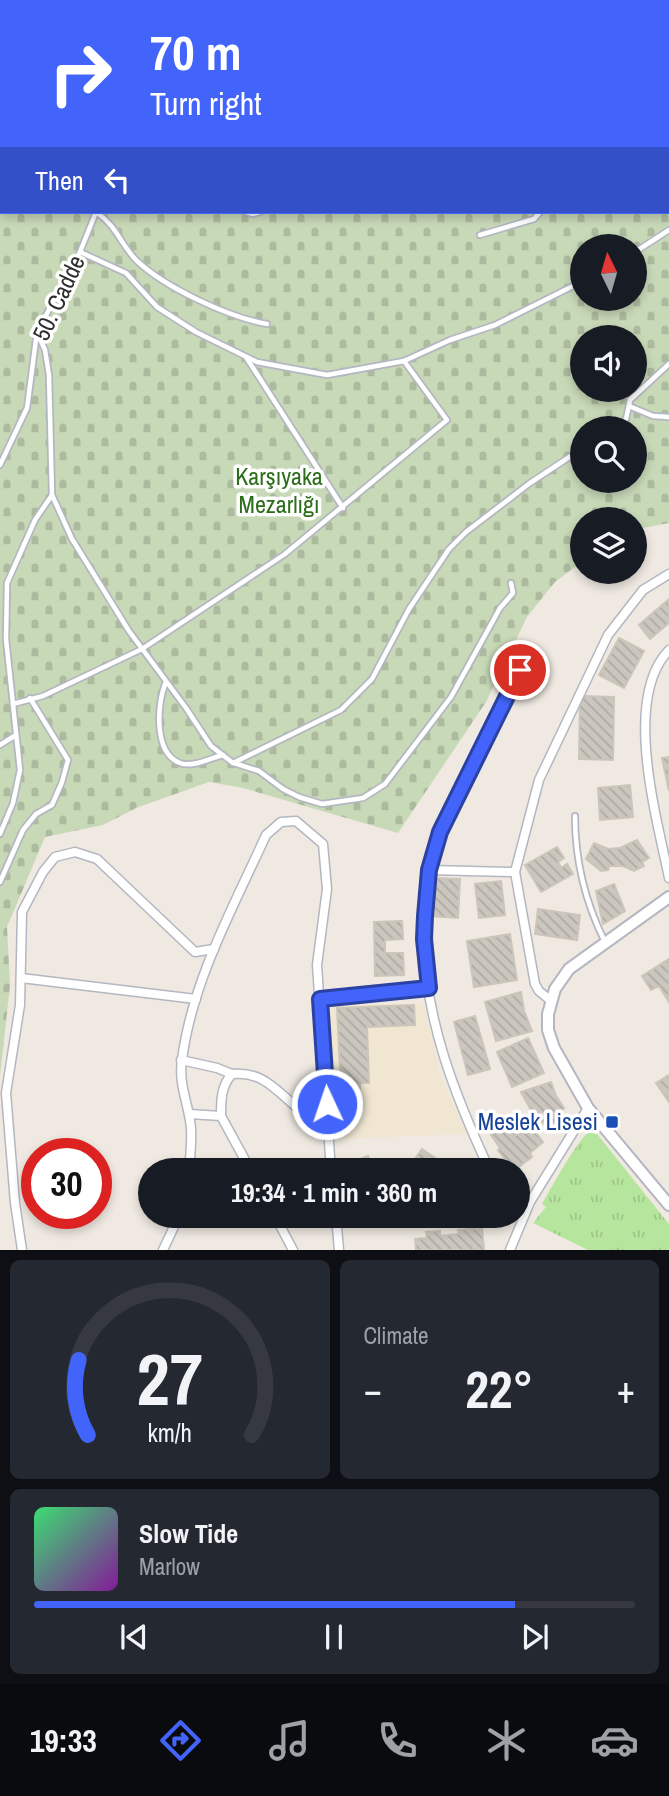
<!DOCTYPE html>
<meta charset="utf-8">
<style>
:root{--surface:#171b24;--page:#242831;--text:#f1f3f6;--muted:#9ea1a6;--line:#363941;--accent:#4264fb}
body{margin:0;font-family:"Archivo Narrow",sans-serif;background:var(--page);color:var(--text);height:100vh;display:flex;flex-direction:column;font-size:26px;white-space:nowrap}
*{box-sizing:border-box;margin:0}
p{font-size:23px;color:var(--muted)}
.icon{flex:none;width:38px;height:38px;fill:none;stroke:currentColor;stroke-width:2;stroke-linecap:round;stroke-linejoin:round}
.map{position:relative;height:1250px;overflow:hidden}
.details{display:flex;flex-direction:column;gap:10px;padding:10px;background:#0d0f14;flex:1}
.details>*{flex:none}
.banner{position:absolute;left:0px;top:0px;width:670px;height:214px;box-shadow:0 4px 10px #0003;background:#4264fb;color:#fff;overflow:hidden}
.needle{width:46px;rotate:355deg}
.controls{position:absolute;left:570px;top:234px;display:grid;gap:14px}
.controls a{display:grid;place-items:center;width:77px;height:77px;border-radius:50%;background:var(--surface);box-shadow:0 4px 10px #0003;font-size:35px}
.speed{position:absolute;left:21px;top:1138px;display:flex;gap:14px;font-size:35px;font-weight:700;text-align:center}
.speed>*{display:grid;place-content:center;width:91px;height:91px;border-radius:50%;background:var(--surface);box-shadow:0 4px 10px #0003;line-height:1}
.speed .limit{border:10px solid #d22;background:#fff;color:#111}
.pin{position:absolute;display:grid;place-items:center;width:60px;height:60px;color:#fff;margin:-30px;border:4px solid #fff;border-radius:50%;box-shadow:0 2px 7px #0007}
.me{position:absolute;width:77px;margin:-38px;rotate:357deg;stroke-linejoin:round;filter:drop-shadow(0 0 5px #0008)}
.turn{display:flex;align-items:center;gap:24px;height:147px;padding:0 35px;font-size:32px}
.turn .icon{width:91px;height:91px;stroke-width:2.5}
.turn b{display:block;font-size:49px;line-height:60px}
.then{display:flex;align-items:center;height:66px;padding:0 35px;background:#0003;gap:14px;font-size:26px}
.big{font-size:52px;font-weight:800;line-height:1.1}
.details .widget{flex:1;display:flex;flex-direction:column;justify-content:center;gap:10px;min-width:0;padding:0 24px;border-radius:10px;background:var(--page)}
.details .dial{align-items:center;gap:0}
.dial svg{height:182px;overflow:visible;fill:none;stroke:var(--line);stroke-width:7;stroke-linecap:round;text-anchor:middle}
.dial text{fill:var(--text);stroke:none}
.song{display:flex;align-items:center;gap:21px}
.cover{width:84px;height:84px;border-radius:10px;background:linear-gradient(135deg,hsl(140 70% 55%),hsl(290 70% 35%))}
.played{height:7px;border-radius:4px;background:linear-gradient(90deg,var(--accent) 80%,var(--line) 80%)}
.keys{display:flex;justify-content:space-around;direction:ltr}
.heat{display:flex;justify-content:space-between;align-items:center;font-size:38px;direction:ltr}
.details .tiles{flex:1;display:grid;gap:10px;grid-template-columns:1fr 1fr}
.widget:last-child{grid-column:span 2}
.trip{position:absolute;left:138px;top:1158px;width:392px;height:70px;border-radius:35px;background:var(--surface);box-shadow:0 4px 10px #0003;font-weight:800;line-height:70px;text-align:center}
.tab-bar{display:flex;height:112px;justify-content:space-around;align-items:center;background:#090b0e;color:var(--muted)}
.tab-bar .icon{width:49px;height:49px}
.tab-bar .selected{color:var(--accent)}
.tab-bar b{font-size:32px;color:var(--text)}
.map>svg:first-child{display:block}
.education{fill:#f0e6d1}
.cemetery{fill:url(#cemetery-stones);fill-rule:evenodd}
.park{fill:url(#park-tufts)}
.building{fill:url(#building-back-hatch);stroke:#cbc5ba;stroke-width:2}
.lines{fill:none;stroke-linecap:round;stroke-linejoin:round}
.service-casing{stroke:#b4b7c1;stroke-width:8}
.minor-casing{stroke:#b4b7c1;stroke-width:11}
.secondary-casing{stroke:#b4b7c1;stroke-width:14}
.service{stroke:#fff;stroke-width:4.5}
.minor{stroke:#fff;stroke-width:8}
.secondary{stroke:#fff;stroke-width:10}
.route-casing{stroke:#2b41a3;stroke-width:18}
.route{stroke:#4264fb;stroke-width:12}
.transit-dot{fill:#1a4fb4;stroke:#fff;stroke-width:2.5}
.labels{text-anchor:middle;stroke-width:7;stroke-linejoin:round;paint-order:stroke}
.street-label{font-size:24px;fill:#2e2e2e;stroke:#fff}
.park-label{font-size:24px;fill:#2c6e1b;stroke:#fff}
.transit-label{font-size:24px;fill:#164399;stroke:#fff;text-anchor:end}
</style>
<div class="map">
<svg width="669" height="1250" viewBox="0 0 669 1250">
<defs>
<pattern id="cemetery-stones" width="16" height="16" patternUnits="userSpaceOnUse" patternTransform="scale(1.75)"><rect width="16" height="16" fill="#c8d9b8"/><path d="M2 7V4a2 2 0 0 1 4 0v3zM10 15v-3a2 2 0 0 1 4 0v3z" fill="#acbb9e"/></pattern>
<pattern id="park-tufts" width="24" height="20" patternUnits="userSpaceOnUse" patternTransform="scale(1.75)"><rect width="24" height="20" fill="#b6e59e"/><path d="M3 7l-1-3M5 7V3M7 7l1-3M15 17l-1-3M17 17v-4M19 17l1-3" fill="none" stroke="#9dc588"/></pattern>
<pattern id="building-back-hatch" width="6" height="6" patternUnits="userSpaceOnUse" patternTransform="scale(1.75)"><rect width="6" height="6" fill="#cbc7bf"/><path d="M-1 5l2 2M0 0l6 6M5-1l2 2" fill="none" stroke="#afaba4"/></pattern>
</defs>
<rect width="100%" height="100%" fill="#efe9e1"/>
<polygon class="education" points="423,1004 441,1077 467,1134 333,1139 329,1057 331,1005"/>
<path class="cemetery" d="M0,0H669V523L643,528L635,532V520H583V561L555,582L527,617L486,702L398,833L243,788L209,782L136,808L103,825L45,837L7,927L10,986L0,1076ZM2,2H668V212H2ZM583,247H635V299H583ZM583,338H635V390H583ZM583,429H635V481H583Z"/>
<path class="park" d="M593,1129L669,1224V1250H588L533,1223L546,1207L542,1204C551,1189 580,1134 593,1129Z"/>
<g class="building">
<polygon points="669,599 669,623 650,639 639,625"/>
<polygon points="619,638 644,651 624,688 599,675"/>
<polygon points="580,696 614,697 613,760 579,759"/>
<polygon points="669,757 669,791 662,758"/>
<polygon points="630,785 633,817 600,820 598,788"/>
<polygon points="637,840 649,858 642,862 644,866 634,871 623,866 609,866 608,870 601,871 586,859 594,843 608,849 620,848"/>
<polygon points="557,847 564,858 558,862 561,868 567,864 573,874 541,892 525,865"/>
<polygon points="433,878 460,879 458,918 431,916"/>
<polygon points="501,881 505,915 479,918 475,884"/>
<polygon points="614,884 625,911 603,924 596,891"/>
<polygon points="538,909 580,915 577,940 535,934"/>
<polygon points="402,921 403,939 385,940 385,953 403,953 404,975 375,976 374,922"/>
<polygon points="510,934 517,980 474,987 467,941"/>
<polygon points="669,959 669,1002 659,986 651,990 642,976"/>
<polygon points="521,992 524,1011 532,1031 496,1041 485,1002"/>
<polygon points="414,1005 415,1025 367,1027 369,1083 360,1083 360,1089 341,1090 337,1008"/>
<polygon points="475,1016 490,1069 468,1075 454,1022"/>
<polygon points="528,1038 544,1073 512,1087 497,1052"/>
<polygon points="669,1075 669,1102 656,1083"/>
<polygon points="551,1082 556,1096 564,1108 550,1130 532,1112 521,1092"/>
<polygon points="507,1123 516,1135 530,1125 543,1142 530,1153 532,1157 516,1169 514,1165 511,1167 498,1150 500,1148 491,1135"/>
<polygon points="422,1149 454,1171 407,1171"/>
<polygon points="368,1156 373,1171 345,1171 343,1165"/>
<polygon points="362,1216 390,1216 365,1225"/>
<polygon points="482,1228 484,1250 416,1250 415,1239 427,1238 426,1232 440,1231 440,1236 459,1234 458,1230"/>
</g>
<g class="lines">
<g class="service-casing">
<g id="service">
<polyline points="331,0 331,2"/>
<polyline points="509,0 510,2"/>
<polyline points="65,2 65,0"/>
<polyline points="400,2 402,0"/>
<polyline points="461,2 462,0"/>
<polyline points="0,40 2,42"/>
<polyline points="0,61 2,62"/>
<polyline points="668,62 669,61"/>
<path d="M96,212C117,226 120,244 137,261C166,288 228,317 267,324"/>
<polyline points="246,212 253,214 260,212"/>
<polyline points="480,235 534,219 540,212"/>
<polyline points="80,252 126,273 157,307 196,332 257,362 327,375 404,361 450,340 495,325 583,281"/>
<polyline points="635,252 669,230"/>
<polyline points="37,332 45,350 49,375 52,495 72,539 129,631 186,708 211,746 233,763 341,710 372,679 409,609 449,549 466,532 530,483 583,448"/>
<polyline points="246,357 343,508"/>
<polyline points="629,406 653,416 669,417"/>
<polyline points="612,429 626,419 630,400 669,364"/>
<polyline points="0,465 27,408 37,332 80,252 96,212"/>
<path d="M166,682C157,702 153,753 180,763C192,768 211,758 223,755"/>
<polyline points="13,704 43,696 142,649 285,554 447,420 404,361"/>
<polyline points="0,745 16,735"/>
<polyline points="234,763 259,771 283,789 299,797 322,804 363,798 385,784 451,697 500,608 513,593 511,583"/>
<path d="M575,816C575,861 585,902 605,942"/>
<polyline points="0,834 13,803 20,770 6,639 7,583 35,520 52,495"/>
<polyline points="430,869 440,832 520,670"/>
<polyline points="0,882 23,830 36,814 52,805 62,782 68,760 30,698"/>
</g>
</g>
<g class="minor-casing">
<g id="minor">
<path d="M669,650C622,698 657,818 669,878"/>
<polyline points="21,978 196,999"/>
<polyline points="320,999 429,988"/>
<polyline points="550,1000 539,991 535,984 515,872 539,780 608,635 643,590 669,574"/>
<polyline points="181,1060 217,1068 232,1074"/>
<polyline points="189,1114 221,1116 251,1171"/>
<path d="M221,1116C221,1100 221,1086 232,1074C264,1071 276,1091 299,1109C307,1116 318,1121 327,1127"/>
<path d="M189,1171C190,1157 192,1142 191,1128C189,1105 178,1084 182,1060C192,981 234,906 266,835L281,822L296,821L323,844L327,889L317,965L331,1171"/>
<path d="M490,1171C456,1098 425,1021 424,940C424,916 427,893 429,870L515,872"/>
<polyline points="275,1216 293,1250"/>
<polyline points="336,1216 339,1250"/>
<polyline points="22,1250 15,1203 6,1093 20,1005 22,912 43,872 55,857 75,852 97,859 195,952 214,949"/>
<polyline points="163,1250 179,1216"/>
<polyline points="510,1250 530,1202 588,1108"/>
</g>
</g>
<g class="secondary-casing">
<polyline id="secondary" points="669,897 569,969 555,989 548,1014 548,1030 554,1048 588,1108 669,1205"/>
</g>
<use href="#service" class="service"/>
<use href="#minor" class="minor"/>
<use href="#secondary" class="secondary"/>
</g>
<g class="lines">
<g class="route-casing">
<polyline id="route" points="327,1104 320,999 429,988 424,939 425,916 429,870 440,832 520,670"/>
</g>
<use href="#route" class="route"/>
</g>
<rect class="transit-dot" x="605" y="1115" width="14" height="14" rx="3.5"/>
<g class="labels">
<g class="street-label">
<text transform="translate(59 298) rotate(-65)" y="8">50. Cadde</text>
</g>
<g class="park-label">
<text x="279" y="485">Karşıyaka<tspan x="279" dy="28">Mezarlığı</tspan></text>
</g>
<g class="transit-label">
<text x="598" y="1130">Meslek Lisesi</text>
</g>
</g>
</svg>
<div class="controls">
<a><svg class="needle" viewBox="-14 -14 28 28"><path d="M0-13l5 13h-10z" fill="#e53935"/><path d="M0 13l5-13h-10z" fill="#9ea1a6"/></svg></a>
<a><svg class="icon" aria-label="sound" viewBox="0 0 24 24"><path d="M4 9h4l5-4v14l-5-4H4zM17 9q2 3 0 6"/></svg></a>
<a><svg class="icon" aria-label="search" viewBox="0 0 24 24"><circle cx="10" cy="10" r="6"/><path d="M15 15l6 6"/></svg></a>
<a><svg class="icon" aria-label="layers" viewBox="0 0 24 24"><path d="M12 4l9 5-9 5-9-5zM3 14l9 5 9-5"/></svg></a>
</div>
<div class="speed"><div class="limit">30</div></div>
<div class="pin" style="left:520px;top:670px;background:#d93025"><svg class="icon" aria-label="arrive" viewBox="0 0 24 24"><path d="M6 21V4h12l-3 4 3 4H6"/></svg></div>
<svg class="me" style="left:327px;top:1104px" viewBox="-20 -20 40 40"><circle r="17" fill="#4264fb" stroke="#fff" stroke-width="3"/><path d="M0-11L8 9 0 5-8 9z" fill="#fff"/></svg>
<div class="trip">19:34 · 1 min · 360 m</div>
<div class="banner">
<div class="turn"><svg class="icon" aria-label="right" viewBox="0 0 24 24"><path d="M7 20v-9h11M14 6l5 5-5 5"/></svg><div><b>70 m</b>Turn right</div></div>
<div class="then">Then<svg class="icon" aria-label="left" viewBox="0 0 24 24"><path d="M17 20v-9H6M10 6l-5 5 5 5"/></svg></div>
</div>
</div>
<section class="details">
<div class="tiles">
<div class="widget dial"><svg viewBox="0 0 100 80">
<path d="M14 69A42 42 0 1 1 86 69"/>
<path d="M14 69A42 42 0 0 1 10 36" stroke="#4264fb"/>
<text x="50" y="56" font-size="32" font-weight="700">27</text>
<text x="50" y="72" font-size="11">km/h</text>
</svg></div>
<div class="widget"><p>Climate</p>
<div class="heat"><a>−</a><b class="big">22°</b><a>+</a></div>
</div>
<div class="widget">
<div class="song"><i class="cover"></i><div><b>Slow Tide</b><p>Marlow</p></div></div>
<div class="played"></div>
<div class="keys"><svg class="icon" aria-label="previous" viewBox="0 0 24 24"><path d="M18 5L8 12l10 7zM5 5v14"/></svg><svg class="icon" aria-label="pause" viewBox="0 0 24 24"><path d="M8 5v14M16 5v14"/></svg><svg class="icon" aria-label="next" viewBox="0 0 24 24"><path d="M6 5l10 7-10 7zM19 5v14"/></svg></div>
</div>
</div>
</section>
<nav class="tab-bar">
<b>19:33</b>
<svg class="icon selected" aria-label="directions" viewBox="0 0 24 24"><path d="M12 3l9 9-9 9-9-9zM9 14v-3h6M13 9l2 2-2 2"/></svg>
<svg class="icon" aria-label="music" viewBox="0 0 24 24"><path d="M9 18V5l10-2v13"/><circle cx="6" cy="18" r="3"/><circle cx="16" cy="16" r="3"/></svg>
<svg class="icon" aria-label="phone" viewBox="0 0 24 24"><path d="M5 4h4l2 5-3 2q2 4 5 5l2-3 5 2v4C11 20 4 13 5 4z"/></svg>
<svg class="icon" aria-label="climate" viewBox="0 0 24 24"><path d="M12 3v18M4 7l16 10M4 17L20 7"/></svg>
<svg class="icon" aria-label="car" viewBox="0 0 24 24"><path d="M5 17H2v-5l4-1 3-4h7l3 4 3 1v5h-3M9 17h6M6 11h13"/><circle cx="7" cy="17" r="2"/><circle cx="17" cy="17" r="2"/></svg>
</nav>
